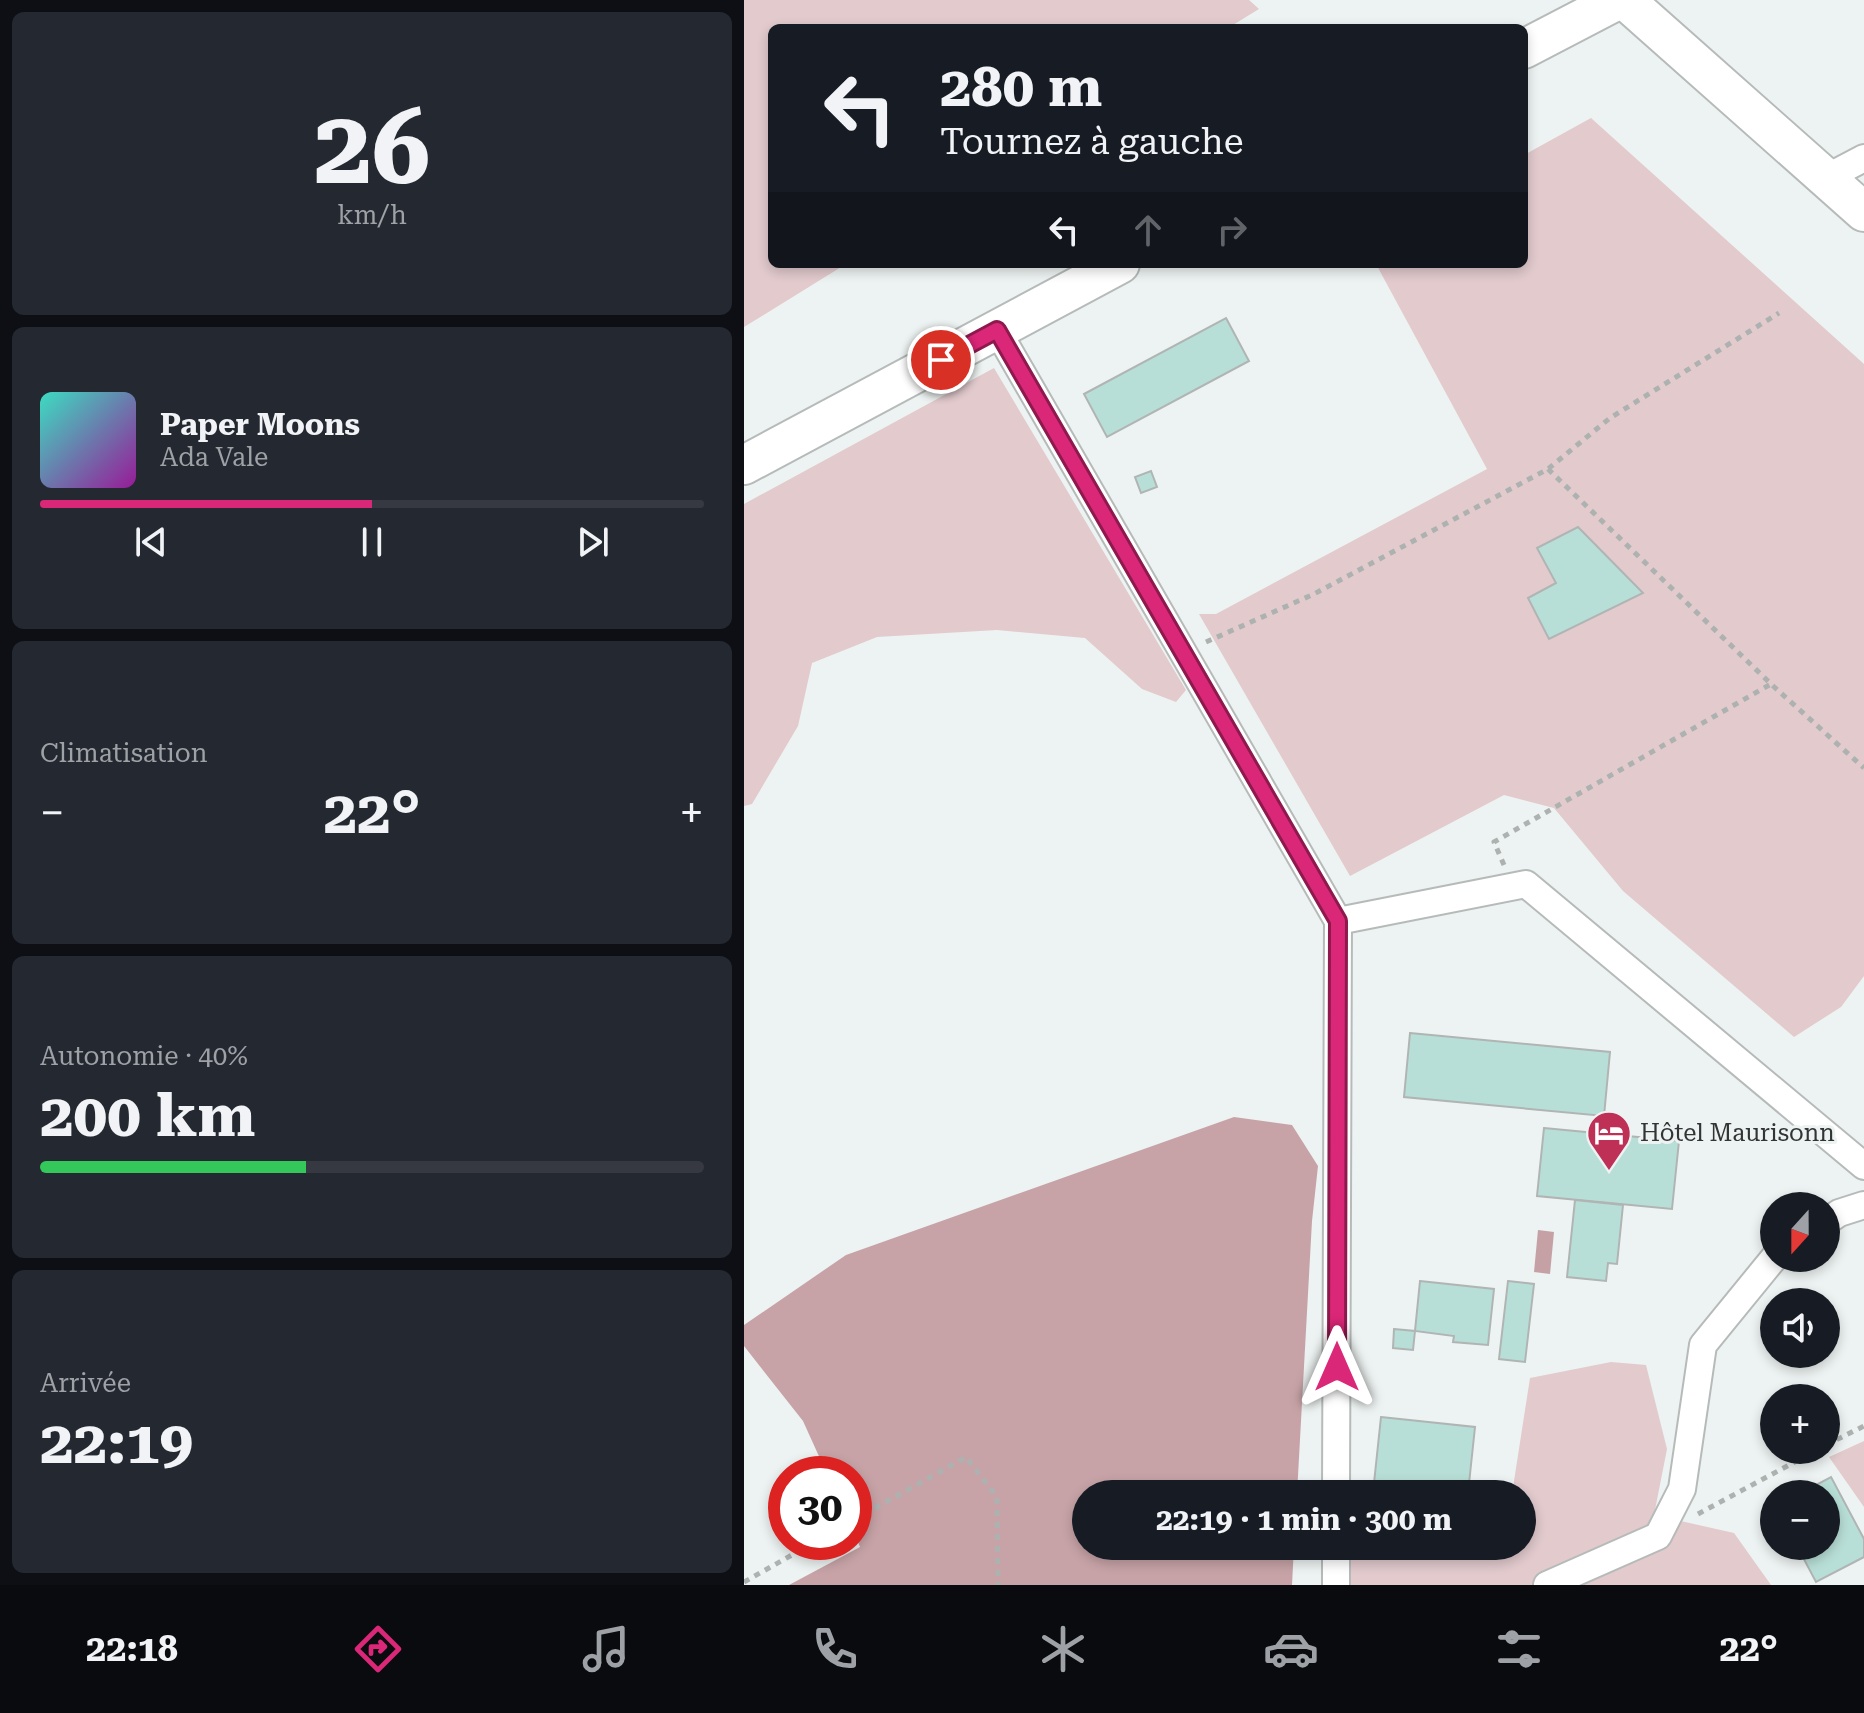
<!DOCTYPE html>
<html lang="fr">
<meta charset="utf-8">
<style>
:root{--surface:#171b24;--page:#242831;--text:#f1f3f6;--muted:#9ea1a6;--line:#363941;--accent:#db2777}
body{margin:0;font-family:"Roboto Serif",serif;background:var(--page);color:var(--text);height:100vh;display:flex;flex-direction:column;font-size:30px;white-space:nowrap}
*{box-sizing:border-box;margin:0}
p{font-size:26px;color:var(--muted)}
.icon{flex:none;width:44px;height:44px;fill:none;stroke:currentColor;stroke-width:2;stroke-linecap:round;stroke-linejoin:round}
.map{position:relative;flex:1;overflow:hidden}
.side{display:flex;flex-direction:column;gap:12px;padding:12px;background:#0d0f14;width:744px}
.side>*{flex:none}
.hud{position:absolute;left:24px;top:24px;width:760px;height:244px;border-radius:12px;box-shadow:0 4px 12px #0003;background:#171b24;color:var(--text);overflow:hidden}
.needle{width:52px;rotate:201deg}
.tools{position:absolute;left:1016px;top:1192px;display:grid;gap:16px}
.tools a{display:grid;place-items:center;width:80px;height:80px;border-radius:50%;background:var(--surface);box-shadow:0 4px 12px #0003;font-size:40px}
.speed{position:absolute;left:24px;top:1456px;display:flex;gap:16px;font-size:40px;font-weight:700;text-align:center}
.speed>*{display:grid;place-content:center;width:104px;height:104px;border-radius:50%;background:var(--surface);box-shadow:0 4px 12px #0003;line-height:1}
.speed .limit{border:12px solid #d22;background:#fff;color:#111}
.pin{position:absolute;display:grid;place-items:center;width:68px;height:68px;color:#fff;margin:-34px;border:4px solid #fff;border-radius:50%;box-shadow:0 2px 8px #0007}
.me{position:absolute;width:88px;margin:-44px;rotate:0deg;stroke-linejoin:round;filter:drop-shadow(0 0 6px #0008)}
.turn{display:flex;align-items:center;gap:28px;height:168px;padding:0 40px;font-size:36px}
.turn .icon{width:104px;height:104px;stroke-width:2.5}
.turn b{display:block;font-size:56px;line-height:68px}
.lanes{display:flex;align-items:center;height:76px;padding:0 40px;background:#0003;justify-content:center;gap:40px;direction:ltr}
.lanes .off{opacity:.35}
.big{font-size:60px;font-weight:700;line-height:1.1}
.side .card{flex:1;display:flex;flex-direction:column;justify-content:center;gap:12px;min-width:0;padding:0 28px;border-radius:12px;background:var(--page)}
.side .dial{align-items:center;gap:0}
.dial b{font-size:104px;line-height:1}
.song{display:flex;align-items:center;gap:24px}
.cover{width:96px;height:96px;border-radius:12px;background:linear-gradient(135deg,hsl(170 70% 55%),hsl(300 70% 35%))}
.played{height:8px;border-radius:4px;background:linear-gradient(90deg,var(--accent) 50%,var(--line) 50%)}
.keys{display:flex;justify-content:space-around;direction:ltr}
.heat{display:flex;justify-content:space-between;align-items:center;font-size:44px;direction:ltr}
.charge{height:12px;border-radius:6px;background:linear-gradient(90deg,#34c759 40%,var(--line) 0)}
.trip{position:absolute;left:328px;top:1480px;width:464px;height:80px;border-radius:40px;background:var(--surface);box-shadow:0 4px 12px #0003;font-weight:700;line-height:80px;text-align:center}
.tab-bar{display:flex;height:128px;justify-content:space-around;align-items:center;background:#090b0e;color:var(--muted)}
.tab-bar .icon{width:56px;height:56px}
.tab-bar .on{color:var(--accent)}
.tab-bar b{font-size:36px;color:var(--text)}
main{display:flex;flex:1;min-height:0}
.map>svg:first-child{display:block}
.green{fill:#e2cacd}
.forest{fill:#c7a3a7}
.water{fill:#c5a1a5}
.building{fill:#b8dfd7;stroke:#b0b5b4;stroke-width:2}
.lines{fill:none;stroke-linecap:round;stroke-linejoin:round}
.street-casing{stroke:#b6bbba;stroke-width:30}
.secondary-casing{stroke:#b6bbba;stroke-width:42}
.path{stroke:#adb2b1;stroke-width:5;stroke-dasharray:6 6;stroke-linecap:butt}
.street{stroke:#fff;stroke-width:26}
.secondary{stroke:#fff;stroke-width:38}
.route-casing{stroke:#8e194d;stroke-width:20}
.route{stroke:#db2777;stroke-width:14}
.labels{text-anchor:middle;stroke-width:6;stroke-linejoin:round;paint-order:stroke}
.poi-label{font-size:24px;fill:#333534;stroke:#edf3f2;text-anchor:start}
</style>
<main>
<section class="side">
<div class="card dial"><b>26</b><p>km/h</p></div>
<div class="card">
<div class="song"><i class="cover"></i><div><b>Paper Moons</b><p>Ada Vale</p></div></div>
<div class="played"></div>
<div class="keys"><svg class="icon" aria-label="previous" viewBox="0 0 24 24"><path d="M18 5L8 12l10 7zM5 5v14"/></svg><svg class="icon" aria-label="pause" viewBox="0 0 24 24"><path d="M8 5v14M16 5v14"/></svg><svg class="icon" aria-label="next" viewBox="0 0 24 24"><path d="M6 5l10 7-10 7zM19 5v14"/></svg></div>
</div>
<div class="card"><p>Climatisation</p>
<div class="heat"><a>−</a><b class="big">22°</b><a>+</a></div>
</div>
<div class="card"><p>Autonomie · 40%</p><b class="big">200 km</b><div class="charge"></div></div>
<div class="card"><p>Arrivée</p><b class="big">22:19</b></div>
</section>
<div class="map">
<svg width="1120" height="1585" viewBox="0 0 1120 1585">
<rect width="100%" height="100%" fill="#edf3f2"/>
<g class="green">
<polygon points="0,0 505,0 515,9 484,28 28,28 28,264 102,264 0,327"/>
<polygon points="847,118 1120,364 1120,976 1097,1007 1050,1037 879,891 810,808 760,795 606,876 455,614 472,614 743,469 632,264 780,264 780,155"/>
<polygon points="250,368 442,690 432,702 398,689 341,638 253,630 133,637 68,663 54,726 8,804 0,806 0,504"/>
<polygon points="867,1362 902,1365 923,1449 910,1515 990,1533 1027,1585 592,1585 588,1546 778,1546 778,1494 768,1494 786,1378"/>
<polygon points="1120,1441 1120,1507 1085,1457"/>
</g>
<polygon class="forest" points="490,1117 548,1125 574,1166 568,1221 553,1494 342,1494 342,1546 550,1546 548,1585 45,1585 116,1547 110,1533 110,1474 83,1474 59,1421 0,1346 0,1325 102,1255"/>
<polygon class="water" points="794,1230 810,1232 806,1274 790,1272"/>
<g class="building">
<polygon points="482,318 505,361 363,437 340,394"/>
<polygon points="407,471 413,487 397,493 391,477"/>
<polygon points="834,527 899,593 805,639 784,598 812,583 793,548"/>
<polygon points="666,1033 866,1052 860,1116 660,1097"/>
<polygon points="800,1128 935,1141 928,1209 793,1196"/>
<polygon points="831,1200 879,1205 873,1264 864,1263 862,1281 823,1277"/>
<polygon points="676,1281 750,1289 744,1345 709,1342 710,1336 671,1331"/>
<polygon points="764,1281 790,1284 781,1362 755,1359"/>
<polygon points="650,1329 671,1331 669,1350 649,1348"/>
<polygon points="637,1417 731,1427 724,1493 630,1483"/>
<polygon points="1087,1477 1120,1539 1120,1557 1072,1582 1053,1546 1082,1546 1082,1494 1055,1494"/>
</g>
<g class="lines">
<g class="street-casing">
<g id="street">
<polyline points="1082,178 1120,158"/>
<polyline points="253,330 594,921 592,1494"/>
<polyline points="594,921 782,884 1120,1166"/>
<polyline points="1082,1222 1095,1213 1120,1205"/>
<polyline points="592,1585 592,1546"/>
<polyline points="803,1585 914,1536 938,1489 959,1345 1030,1258"/>
</g>
</g>
<g class="secondary-casing">
<g id="secondary">
<polyline points="881,0 1120,212"/>
<polyline points="780,49 874,0"/>
<polyline points="0,465 376,264"/>
</g>
</g>
<g class="path">
<polyline points="804,469 1027,684 1120,768"/>
<polyline points="462,642 570,594 804,469 866,418 1035,313"/>
<polyline points="760,865 750,842 1027,684"/>
<polyline points="1082,1445 1120,1426"/>
<polyline points="954,1514 1073,1450"/>
<polyline points="110,1520 222,1457 253,1497 254,1585"/>
<polyline points="0,1582 71,1542"/>
</g>
<use href="#street" class="street"/>
<use href="#secondary" class="secondary"/>
</g>
<g class="lines">
<g class="route-casing">
<polyline id="route" points="197,360 253,330 594,921 593,1367"/>
</g>
<use href="#route" class="route"/>
</g>
<defs>
<g id="hotel-pin" transform="scale(2.3)"><path d="M0 17L-7.5 6A9.5 9.5 0 1 1 7.5 6Z" fill="#bf3057" stroke="#edf3f2"/><path d="M-6-4.5h1.5V1H6V5H4.5V3h-9V5H-6ZM-4 0a1.8 1.8 0 1 1 3.6 0ZM.5 0V-2.5h3Q6-2.5 6 0Z" fill="#fff"/></g>
</defs>
<g fill-rule="evenodd">
<use href="#hotel-pin" x="865" y="1133"/>
</g>
<g class="labels">
<g class="poi-label">
<text x="896" y="1141">Hôtel Maurisonn</text>
</g>
</g>
</svg>
<div class="tools">
<a><svg class="needle" viewBox="-14 -14 28 28"><path d="M0-13l5 13h-10z" fill="#e53935"/><path d="M0 13l5-13h-10z" fill="#9ea1a6"/></svg></a>
<a><svg class="icon" aria-label="sound" viewBox="0 0 24 24"><path d="M4 9h4l5-4v14l-5-4H4zM17 9q2 3 0 6"/></svg></a>
<a>+</a>
<a>−</a>
</div>
<div class="speed"><div class="limit">30</div></div>
<div class="pin" style="left:197px;top:360px;background:#d93025"><svg class="icon" aria-label="arrive" viewBox="0 0 24 24"><path d="M6 21V4h12l-3 4 3 4H6"/></svg></div>
<svg class="me" style="left:593px;top:1367px" viewBox="-20 -20 40 40"><path d="M0-17L14 15 0 8-14 15z" fill="#db2777" stroke="#fff" stroke-width="4"/></svg>
<div class="trip">22:19 · 1 min · 300 m</div>
<div class="hud">
<div class="turn"><svg class="icon" aria-label="left" viewBox="0 0 24 24"><path d="M17 20v-9H6M10 6l-5 5 5 5"/></svg><div><b>280 m</b>Tournez à gauche</div></div>
<div class="lanes"><svg class="icon" aria-label="left" viewBox="0 0 24 24"><path d="M17 20v-9H6M10 6l-5 5 5 5"/></svg><svg class="icon off" aria-label="ahead" viewBox="0 0 24 24"><path d="M12 20V5M6 11l6-6 6 6"/></svg><svg class="icon off" aria-label="right" viewBox="0 0 24 24"><path d="M7 20v-9h11M14 6l5 5-5 5"/></svg></div>
</div>
</div>
</main>
<nav class="tab-bar">
<b>22:18</b>
<svg class="icon on" aria-label="directions" viewBox="0 0 24 24"><path d="M12 3l9 9-9 9-9-9zM9 14v-3h6M13 9l2 2-2 2"/></svg>
<svg class="icon" aria-label="music" viewBox="0 0 24 24"><path d="M9 18V5l10-2v13"/><circle cx="6" cy="18" r="3"/><circle cx="16" cy="16" r="3"/></svg>
<svg class="icon" aria-label="phone" viewBox="0 0 24 24"><path d="M5 4h4l2 5-3 2q2 4 5 5l2-3 5 2v4C11 20 4 13 5 4z"/></svg>
<svg class="icon" aria-label="climate" viewBox="0 0 24 24"><path d="M12 3v18M4 7l16 10M4 17L20 7"/></svg>
<svg class="icon" aria-label="car" viewBox="0 0 24 24"><path d="M5 17H2v-5l4-1 3-4h7l3 4 3 1v5h-3M9 17h6M6 11h13"/><circle cx="7" cy="17" r="2"/><circle cx="17" cy="17" r="2"/></svg>
<svg class="icon" aria-label="filters" viewBox="0 0 24 24"><path d="M4 7h16M4 17h16"/><circle cx="9" cy="7" r="2"/><circle cx="15" cy="17" r="2"/></svg>
<b>22°</b>
</nav>
